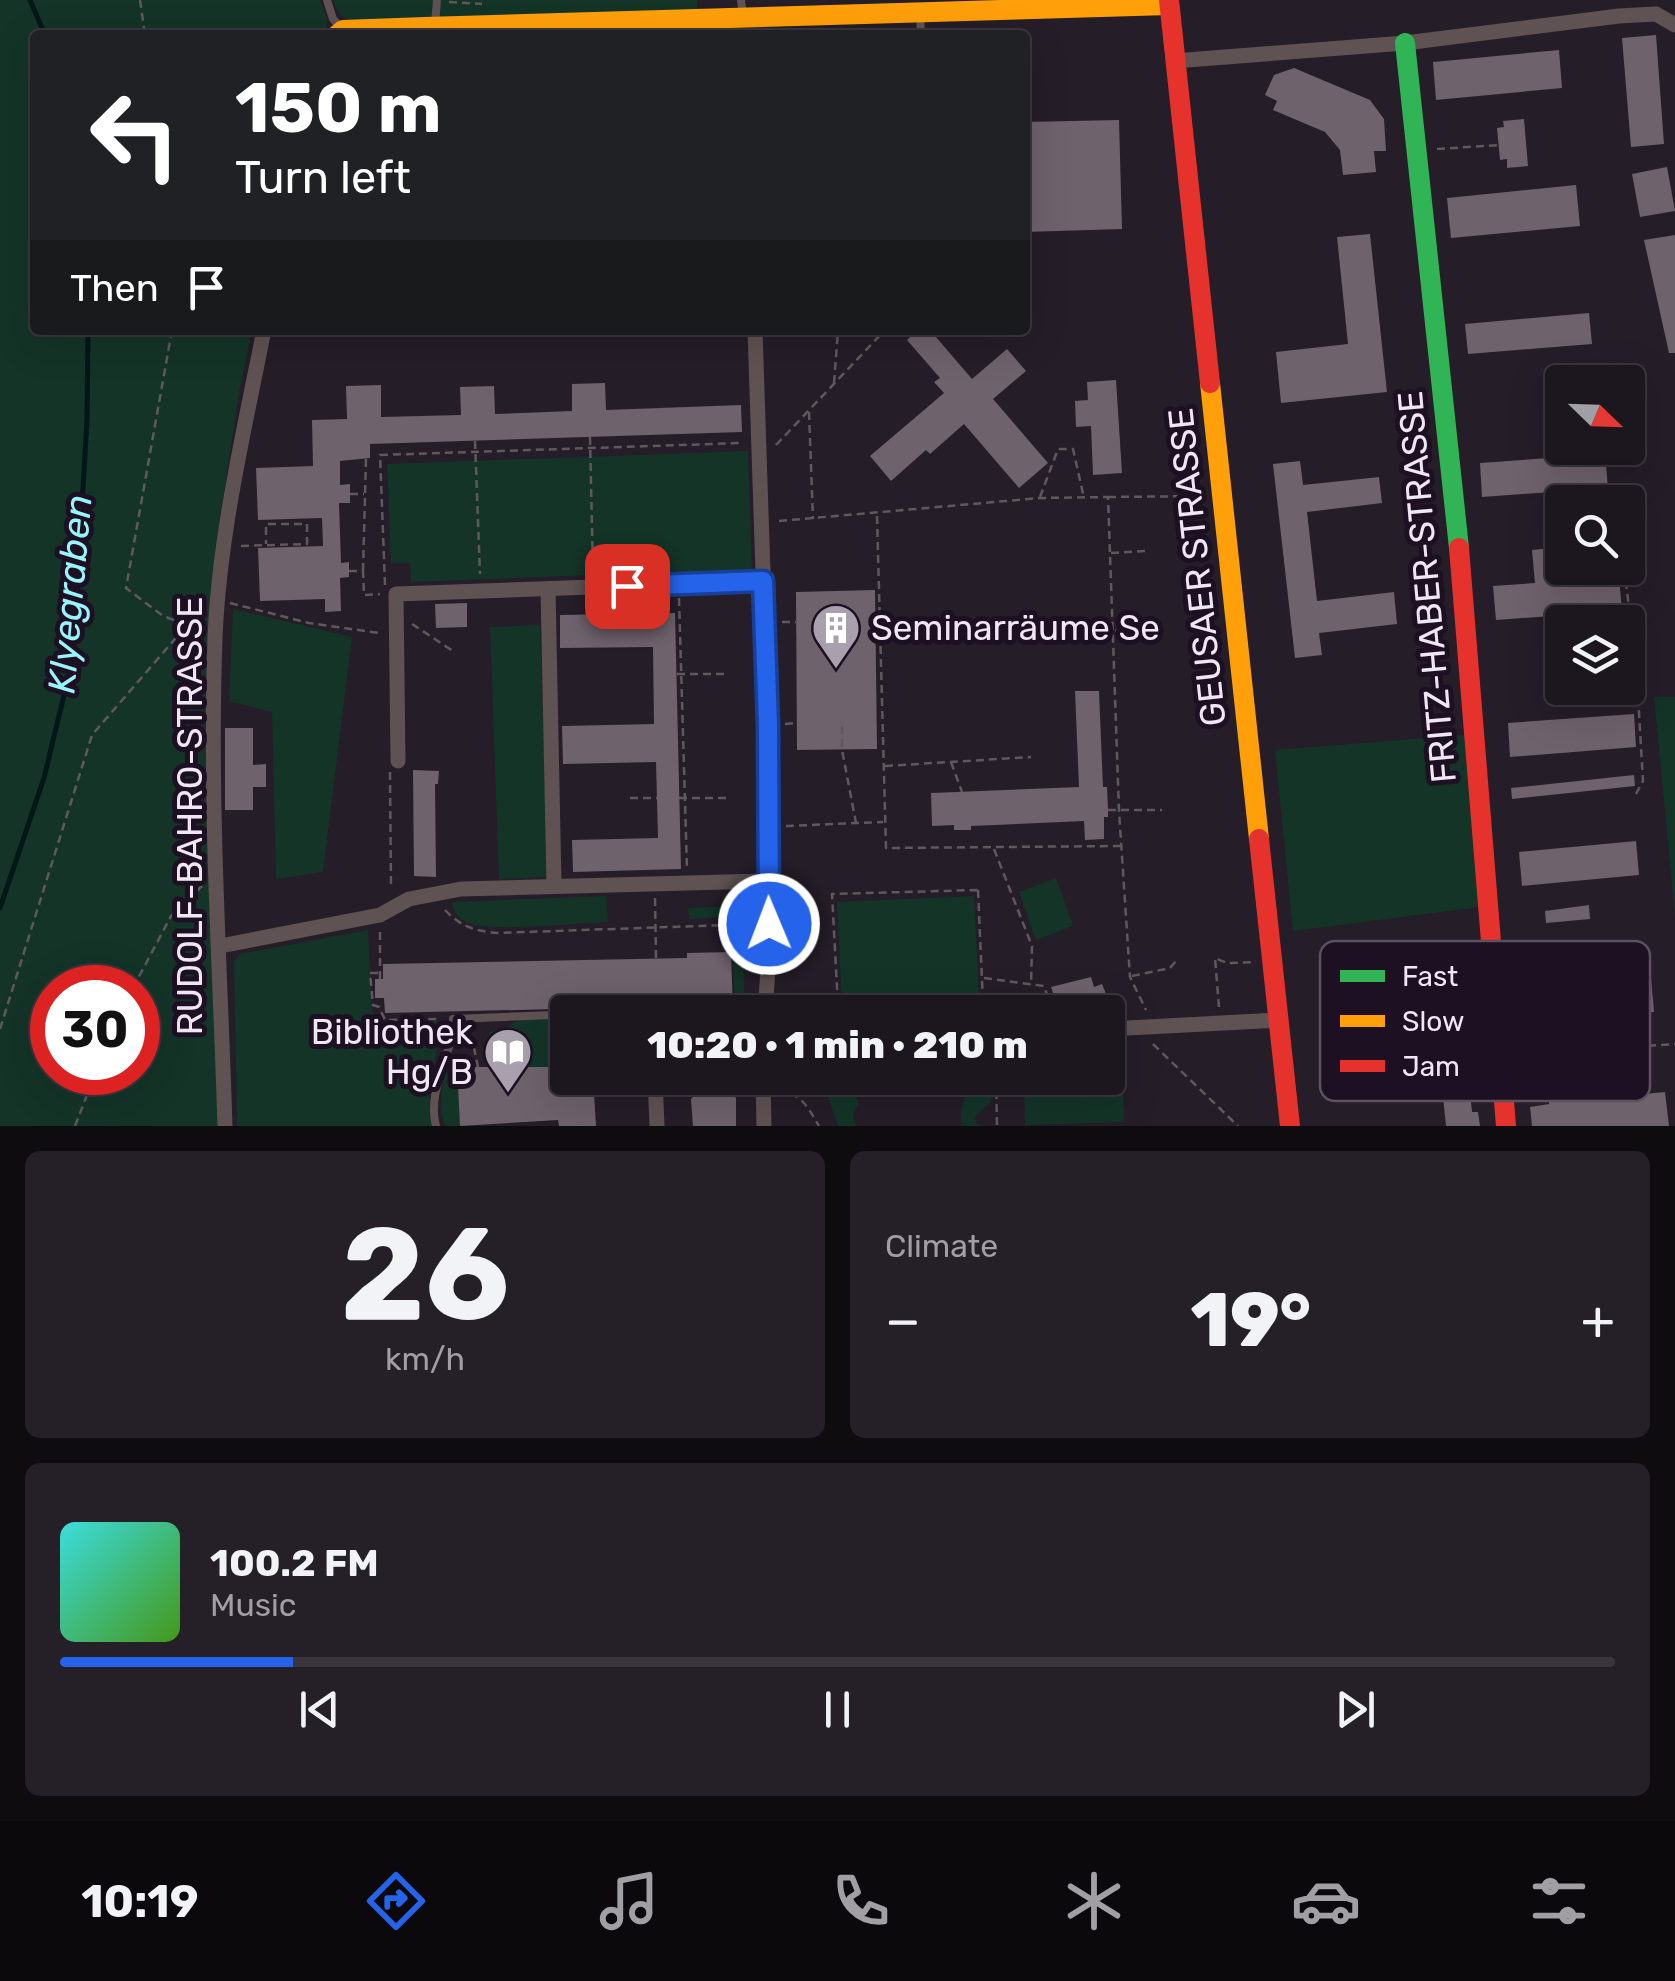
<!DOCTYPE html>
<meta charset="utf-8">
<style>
:root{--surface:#1c161e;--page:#251f27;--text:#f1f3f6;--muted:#a09fa4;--line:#3a353c;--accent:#2563eb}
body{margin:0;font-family:Rubik,sans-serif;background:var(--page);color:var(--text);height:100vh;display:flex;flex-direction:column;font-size:38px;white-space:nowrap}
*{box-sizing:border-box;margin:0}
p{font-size:32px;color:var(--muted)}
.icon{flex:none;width:55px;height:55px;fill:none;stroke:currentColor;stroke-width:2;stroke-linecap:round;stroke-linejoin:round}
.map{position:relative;height:1126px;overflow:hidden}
.panel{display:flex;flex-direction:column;gap:25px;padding:25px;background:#0f0c10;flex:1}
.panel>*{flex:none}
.hud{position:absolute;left:30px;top:30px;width:1000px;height:305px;border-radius:10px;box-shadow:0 10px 40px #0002,0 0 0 2px var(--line);background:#202124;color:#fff;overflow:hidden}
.needle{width:65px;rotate:113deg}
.controls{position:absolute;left:1545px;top:365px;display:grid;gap:20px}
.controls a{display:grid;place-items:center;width:100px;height:100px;border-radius:10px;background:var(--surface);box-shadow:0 10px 40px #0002,0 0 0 2px var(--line);font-size:50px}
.speed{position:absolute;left:30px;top:965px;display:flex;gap:20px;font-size:50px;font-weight:700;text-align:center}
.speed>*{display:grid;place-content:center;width:130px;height:130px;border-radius:50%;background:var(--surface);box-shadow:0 10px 40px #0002,0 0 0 2px var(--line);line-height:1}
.speed .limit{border:15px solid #d22;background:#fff;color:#111}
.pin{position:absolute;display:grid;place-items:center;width:85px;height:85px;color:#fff;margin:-42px;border-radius:20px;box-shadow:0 5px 15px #0006}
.me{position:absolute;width:110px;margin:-55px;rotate:359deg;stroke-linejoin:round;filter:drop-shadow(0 0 8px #0008)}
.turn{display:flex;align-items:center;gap:35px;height:210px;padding:0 40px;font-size:45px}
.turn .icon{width:130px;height:130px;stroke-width:2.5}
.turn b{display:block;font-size:70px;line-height:85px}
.then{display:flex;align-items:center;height:95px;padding:0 40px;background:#0003;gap:20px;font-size:38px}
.big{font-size:75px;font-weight:800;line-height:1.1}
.panel .card{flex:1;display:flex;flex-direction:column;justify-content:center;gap:15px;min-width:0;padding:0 35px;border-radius:15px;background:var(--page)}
.panel .dial{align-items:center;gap:0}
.dial b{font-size:130px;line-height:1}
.song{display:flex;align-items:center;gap:30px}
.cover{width:120px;height:120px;border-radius:15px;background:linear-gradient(135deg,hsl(180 70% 55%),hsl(100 70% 35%))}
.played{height:10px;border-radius:5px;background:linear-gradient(90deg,var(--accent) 15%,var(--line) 15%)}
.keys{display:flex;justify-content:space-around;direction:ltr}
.heat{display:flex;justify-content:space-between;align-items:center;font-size:55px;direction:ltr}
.panel .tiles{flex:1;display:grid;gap:25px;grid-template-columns:1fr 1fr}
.card:last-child{grid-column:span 2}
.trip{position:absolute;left:550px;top:995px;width:575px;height:100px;border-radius:10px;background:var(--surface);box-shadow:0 10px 40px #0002,0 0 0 2px var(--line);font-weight:800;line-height:100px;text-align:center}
.tabs{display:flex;height:160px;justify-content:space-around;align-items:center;background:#0b090c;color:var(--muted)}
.tabs .icon{width:70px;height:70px}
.tabs .active{color:var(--accent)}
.tabs b{font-size:45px;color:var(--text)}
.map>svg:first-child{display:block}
.green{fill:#143428;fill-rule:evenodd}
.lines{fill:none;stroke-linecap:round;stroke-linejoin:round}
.stream{stroke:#031618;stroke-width:5}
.building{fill:#6e626c}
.path{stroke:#61585b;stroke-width:2.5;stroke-dasharray:8 5;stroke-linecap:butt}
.lane{stroke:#5f5252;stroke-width:8}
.street{stroke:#5f5252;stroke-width:15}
.fast{stroke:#30b455;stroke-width:20}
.slow{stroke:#ff9f0a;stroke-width:20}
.jam{stroke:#e5322d;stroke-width:20}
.route-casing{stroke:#184099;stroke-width:25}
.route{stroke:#2563eb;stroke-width:18}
.labels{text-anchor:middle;stroke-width:10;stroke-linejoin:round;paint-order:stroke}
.street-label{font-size:35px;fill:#f0e7f4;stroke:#1d1022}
.poi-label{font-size:35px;fill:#f0e7f4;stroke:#1d1022;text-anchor:start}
.water-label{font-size:38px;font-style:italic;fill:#98f5fb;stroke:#1d1022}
.key{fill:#1d1022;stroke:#5c5061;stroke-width:2.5}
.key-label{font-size:28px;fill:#f0e7f4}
</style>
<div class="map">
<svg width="1675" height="1126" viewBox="0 0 1675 1126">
<rect width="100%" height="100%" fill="#251d28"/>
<g class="green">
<path d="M0,0H320L327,18L326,35H35V330H252L240,387L215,551L204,737L218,1126H0ZM52,988H138V1072H52Z"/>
<path d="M333,0H697V9L358,23C342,19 338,15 333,0Z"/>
<polygon points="748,451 752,569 411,582 410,563 391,563 387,464"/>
<polygon points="233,609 352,637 323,872 276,879 272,712 229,701"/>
<polygon points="540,625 548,877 499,879 490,627"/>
<polygon points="1654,697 1675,697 1675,916"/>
<polygon points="1464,735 1480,907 1293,931 1275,750"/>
<polygon points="1056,878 1073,926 1036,940 1019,892"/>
<path d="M606,896L608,922C578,923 495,932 471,924C460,919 453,914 452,902Z"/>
<polygon points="974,896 979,997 842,1004 837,902"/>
<polygon points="739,906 740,916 689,919 688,908"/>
<path d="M368,930L372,1011L385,1026L438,1021C441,1056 422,1093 432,1126H237L234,961L240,954Z"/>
<polygon points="733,955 743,955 745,1012 735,1012"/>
<polygon points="520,1018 553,1018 557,1074 488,1067 489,1032 508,1027"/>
<polygon points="1122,1056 1124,1122 1025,1125 1024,1078 1108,1078 1108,1057"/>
<path d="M454,1060L470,1061V1067L457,1068L460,1126H445C438,1107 440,1073 454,1060Z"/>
<path d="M816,1078H843L842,1083L855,1093L858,1105C852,1113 851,1118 857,1126H838L827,1095Z"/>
<path d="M983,1083L993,1090L991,1101L975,1117L977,1124L983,1126H962C959,1109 964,1086 983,1083Z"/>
</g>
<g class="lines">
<g class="stream">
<polyline points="30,0 45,35"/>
<polyline points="0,908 44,778 73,658 87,420 88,330"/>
</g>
</g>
<g class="building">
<polygon points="1656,35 1664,144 1631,147 1622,38"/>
<polygon points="1559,50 1562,88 1436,100 1433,62"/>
<polygon points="1294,68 1370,100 1384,119 1386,151 1374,151 1376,172 1343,175 1340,150 1325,132 1273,110 1277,101 1265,95 1274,75"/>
<polygon points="1524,119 1528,166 1507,168 1507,159 1500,160 1497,128 1504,127 1503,121"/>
<polygon points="1119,120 1122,229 1025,232 1025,122"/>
<polygon points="1667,167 1675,211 1640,217 1632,174"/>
<polygon points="1576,185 1580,226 1451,238 1447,198"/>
<polygon points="1370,234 1387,392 1281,403 1276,352 1348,344 1337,237"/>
<polygon points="1675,235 1675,353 1669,353 1644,240"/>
<polygon points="1589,313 1592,344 1468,354 1465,324"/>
<polygon points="918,330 930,330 972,379 1007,349 1026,371 993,399 1048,463 1019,488 964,424 930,454 926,450 891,481 870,456 944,393 934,382 940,378 907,340"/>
<polygon points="1116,380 1122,473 1093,475 1091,426 1076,427 1075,401 1088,400 1087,382"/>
<polygon points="605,383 606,410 741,405 742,432 370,444 370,458 340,461 340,485 350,484 350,503 339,503 341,563 349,562 349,577 340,578 341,611 325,612 325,599 260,601 258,548 323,546 322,518 258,520 256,468 313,466 312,420 347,419 346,386 381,385 381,417 461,415 460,387 494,386 495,414 572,411 572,384"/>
<polygon points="1605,454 1608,488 1482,497 1480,463"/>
<polygon points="1300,461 1303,485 1379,477 1382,503 1307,512 1317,601 1394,592 1397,624 1319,633 1322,655 1295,658 1273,464"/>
<polygon points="1562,547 1562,581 1619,577 1622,611 1496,620 1493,586 1535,583 1532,550"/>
<polygon points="875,590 877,749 797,750 796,592"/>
<polygon points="467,603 467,627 436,628 435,604"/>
<polygon points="675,613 681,869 573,872 572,840 658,838 656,762 563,764 562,726 654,724 653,647 560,648 560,615"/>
<polygon points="1075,691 1099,691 1103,787 1107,787 1108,810 1108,817 1104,817 1104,839 1085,840 1084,821 971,826 971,830 954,830 954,825 932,826 931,793 1079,787"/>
<polygon points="1634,714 1636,747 1510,757 1508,723"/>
<polygon points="225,728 253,728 253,765 266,764 266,787 253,787 253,810 225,810"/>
<polygon points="413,770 439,771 438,784 435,784 436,877 414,876"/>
<polygon points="1634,775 1635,786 1512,799 1511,788"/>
<polygon points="1636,841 1639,875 1522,886 1519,852"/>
<polygon points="1589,905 1590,919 1546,923 1545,911"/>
<polygon points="731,952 733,1012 689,1012 689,1003 590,1005 590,1012 568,1012 568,1078 593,1078 596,1126 559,1126 558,1120 460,1126 457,1067 556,1067 554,1022 560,1018 557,1009 385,1013 384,998 375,998 375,979 383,979 383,964 687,958 687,953"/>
<polygon points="1091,977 1094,987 1102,984 1108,999 1071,1012 1060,1012 1051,987"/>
<polygon points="1651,978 1654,1012 1598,1017 1600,1065 1623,1064 1624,1096 1665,1092 1669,1126 1532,1126 1530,1107 1549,1104 1548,1069 1588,1067 1585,1018 1537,1023 1534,989"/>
<polygon points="1464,1034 1472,1112 1478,1112 1480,1126 1446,1126 1437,1038"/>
<polygon points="691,1078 735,1078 735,1084 729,1091 736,1098 736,1126 693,1126 691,1099 698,1091 691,1084"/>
</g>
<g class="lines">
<g class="path">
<polyline points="140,0 145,35"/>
<polyline points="449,2 482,4"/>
<polyline points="1437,149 1499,145"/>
<polyline points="172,330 126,588 163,616 200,630"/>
<polyline points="834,383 838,330"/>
<polyline points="809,412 813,519"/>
<polyline points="590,437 593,571"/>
<polyline points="475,441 480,574"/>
<polyline points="776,445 885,330"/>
<polyline points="350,494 364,494"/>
<polyline points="1040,497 1058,449 1073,449 1084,498"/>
<polyline points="1108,497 1205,496"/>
<polyline points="877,516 886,848 1120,846"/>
<polyline points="779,521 1040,498 1108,497 1119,811 1130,977 1146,1010"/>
<polyline points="241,546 307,544 307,524 266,524 266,544"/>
<polyline points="1111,553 1145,551"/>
<polyline points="1624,568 1636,662 1643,781 1636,794"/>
<polyline points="349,571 363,571 364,595 380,594"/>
<polyline points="363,571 366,458"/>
<polyline points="385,585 380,455 742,443"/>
<polyline points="679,598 687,870"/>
<polyline points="230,603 309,623 379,633"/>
<polyline points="782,622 796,622"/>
<polyline points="412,624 453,651"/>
<polyline points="1115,631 1150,628"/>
<polyline points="677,674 726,674"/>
<polyline points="785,724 796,723"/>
<polyline points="842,726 842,750 856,823"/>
<polyline points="951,762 962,792"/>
<polyline points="885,766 1031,757"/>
<polyline points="390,772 391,889"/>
<polyline points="630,798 657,798"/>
<polyline points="679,798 728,798"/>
<polyline points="1108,810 1162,810"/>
<polyline points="786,826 883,822"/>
<polyline points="994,849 1032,946 1031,985"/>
<polygon points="978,890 983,1002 838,1006 832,894"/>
<polyline points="655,898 656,958"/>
<path d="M445,910C461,927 475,931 498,933L755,924"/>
<polyline points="378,973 370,973 373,1005 379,1007 385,1020 441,1019"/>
<polyline points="1132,976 1170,968 1176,961"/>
<polyline points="984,978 1044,986 1053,1012"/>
<polyline points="380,979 380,930"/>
<polyline points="133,988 171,916 202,886"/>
<polyline points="643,1003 646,1012"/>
<polyline points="1219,1007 1215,958 1227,963 1256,962"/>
<polyline points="0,1029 92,735 187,625"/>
<polyline points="461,1043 474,1048 478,1067"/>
<polyline points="1153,1044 1238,1126"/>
<polyline points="1625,1053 1630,1047 1675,1044"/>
<polyline points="996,1078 997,1126"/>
<path d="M778,1090C802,1094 807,1106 819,1126"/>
<polyline points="594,1093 641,1093"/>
<polyline points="75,1126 96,1072"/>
</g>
<g class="lane">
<polyline points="327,0 333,19 343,30"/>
<polyline points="741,0 743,17"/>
<polyline points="920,15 921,35"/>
<polyline points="435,25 437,0"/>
<polyline points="736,1091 763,1089"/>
<polyline points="657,1092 691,1092"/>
<path d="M436,1126C426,1090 454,1054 453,1019L553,1015"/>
</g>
<g class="street">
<polyline points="1174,61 1405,43 1619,16 1656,14 1675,25"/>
<polyline points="755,330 768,724 769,955 765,1012"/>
<polyline points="548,589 554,885"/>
<polyline points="398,761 396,594 763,581"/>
<polyline points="220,946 380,915 409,899 461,889 768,881"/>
<polyline points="1108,1029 1279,1020"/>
<polyline points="655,1078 657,1126"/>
<polyline points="763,1078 764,1126"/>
<path d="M225,1126C220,964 209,801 215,638C219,536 244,431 264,330"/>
</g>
<polyline class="fast" points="1405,43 1459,548"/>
<g class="slow">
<polyline points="337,35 343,30 425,27 1169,5"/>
<polyline points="1210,383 1259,839"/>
</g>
<g class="jam">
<polyline points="1169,0 1210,383"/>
<polyline points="1459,548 1506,1126"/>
<polyline points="1259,839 1290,1126"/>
</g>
</g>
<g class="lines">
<g class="route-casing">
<polyline id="route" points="627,586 763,581 768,724 769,924"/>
</g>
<use href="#route" class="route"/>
</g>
<defs>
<g id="building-pin" transform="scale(2.5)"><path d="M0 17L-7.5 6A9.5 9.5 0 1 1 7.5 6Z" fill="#a9a0ad" stroke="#1d1022"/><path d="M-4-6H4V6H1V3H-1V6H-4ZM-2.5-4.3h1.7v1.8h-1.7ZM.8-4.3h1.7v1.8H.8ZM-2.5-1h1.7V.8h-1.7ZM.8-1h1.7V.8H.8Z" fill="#fff"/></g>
<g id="library-pin" transform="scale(2.5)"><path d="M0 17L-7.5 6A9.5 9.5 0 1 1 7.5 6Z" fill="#a9a0ad" stroke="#1d1022"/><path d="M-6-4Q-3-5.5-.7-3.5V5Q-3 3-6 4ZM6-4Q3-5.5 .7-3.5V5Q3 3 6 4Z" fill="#fff"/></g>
</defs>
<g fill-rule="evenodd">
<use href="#building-pin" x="836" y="628"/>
<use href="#library-pin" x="508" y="1052"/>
</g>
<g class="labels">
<g class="street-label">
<text transform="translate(1197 567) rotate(-96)" y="12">GEUSAER STRASSE</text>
<text transform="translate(1427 587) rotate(-95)" y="12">FRITZ-HABER-STRASSE</text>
<text transform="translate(190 816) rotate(-90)" y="12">RUDOLF-BAHRO-STRASSE</text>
</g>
<g class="poi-label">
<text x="871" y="640">Seminarräume Se</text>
<text x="473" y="1044" text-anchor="end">Bibliothek<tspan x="473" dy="40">Hg/B</tspan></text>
</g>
<g class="water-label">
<text transform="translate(70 594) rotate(-85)" y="13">Klyegraben</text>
</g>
</g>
<rect x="1320" y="941" width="330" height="160" rx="15" class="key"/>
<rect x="1340" y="970" width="45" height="12" fill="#30b455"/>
<rect x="1340" y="1015" width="45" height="12" fill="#ff9f0a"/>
<rect x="1340" y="1060" width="45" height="12" fill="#e5322d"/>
<g class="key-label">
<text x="1402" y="986">Fast</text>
<text x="1402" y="1031">Slow</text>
<text x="1402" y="1076">Jam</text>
</g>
</svg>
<div class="controls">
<a><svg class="needle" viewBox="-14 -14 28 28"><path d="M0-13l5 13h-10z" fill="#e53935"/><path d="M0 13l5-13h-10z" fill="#a09fa4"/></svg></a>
<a><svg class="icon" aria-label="search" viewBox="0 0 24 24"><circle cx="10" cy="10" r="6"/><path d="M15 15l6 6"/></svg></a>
<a><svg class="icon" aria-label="layers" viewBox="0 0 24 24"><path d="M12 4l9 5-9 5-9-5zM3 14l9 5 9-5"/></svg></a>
</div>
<div class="speed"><div class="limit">30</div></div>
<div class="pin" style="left:627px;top:586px;background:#d93025"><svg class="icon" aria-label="arrive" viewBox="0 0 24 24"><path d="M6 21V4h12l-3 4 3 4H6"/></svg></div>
<svg class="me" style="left:769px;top:924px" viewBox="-20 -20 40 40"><circle r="17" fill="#2563eb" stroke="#fff" stroke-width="3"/><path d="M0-11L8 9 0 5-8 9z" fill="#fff"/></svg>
<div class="trip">10:20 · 1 min · 210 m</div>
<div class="hud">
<div class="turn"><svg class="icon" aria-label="left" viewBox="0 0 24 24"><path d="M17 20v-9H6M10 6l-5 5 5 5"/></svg><div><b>150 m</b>Turn left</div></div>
<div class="then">Then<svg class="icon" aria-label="arrive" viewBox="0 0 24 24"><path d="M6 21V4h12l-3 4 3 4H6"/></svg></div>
</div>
</div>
<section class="panel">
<div class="tiles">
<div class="card dial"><b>26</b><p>km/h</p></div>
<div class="card"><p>Climate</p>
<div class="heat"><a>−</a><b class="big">19°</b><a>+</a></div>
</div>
<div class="card">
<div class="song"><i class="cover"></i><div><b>100.2 FM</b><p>Music</p></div></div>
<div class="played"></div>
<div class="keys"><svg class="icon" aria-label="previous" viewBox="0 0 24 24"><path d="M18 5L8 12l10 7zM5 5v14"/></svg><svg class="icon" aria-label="pause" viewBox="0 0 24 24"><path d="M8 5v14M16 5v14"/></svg><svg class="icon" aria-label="next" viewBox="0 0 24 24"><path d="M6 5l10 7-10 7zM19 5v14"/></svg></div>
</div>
</div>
</section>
<nav class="tabs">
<b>10:19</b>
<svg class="icon active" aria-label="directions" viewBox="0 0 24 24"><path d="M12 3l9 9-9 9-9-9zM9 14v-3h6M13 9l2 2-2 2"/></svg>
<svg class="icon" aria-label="music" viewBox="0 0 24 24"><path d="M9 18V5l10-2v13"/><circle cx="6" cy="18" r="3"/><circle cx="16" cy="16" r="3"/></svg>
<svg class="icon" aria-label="phone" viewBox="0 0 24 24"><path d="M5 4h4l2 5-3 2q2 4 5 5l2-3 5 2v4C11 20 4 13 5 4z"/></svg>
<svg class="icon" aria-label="climate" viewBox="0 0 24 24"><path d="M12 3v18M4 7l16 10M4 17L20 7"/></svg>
<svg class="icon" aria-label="car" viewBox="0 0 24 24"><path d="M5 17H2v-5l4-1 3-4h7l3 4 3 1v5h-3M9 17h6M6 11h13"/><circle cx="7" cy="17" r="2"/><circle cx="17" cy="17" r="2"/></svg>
<svg class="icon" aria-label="filters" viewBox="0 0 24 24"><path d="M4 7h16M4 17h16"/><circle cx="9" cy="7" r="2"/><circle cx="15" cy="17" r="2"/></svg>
</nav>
